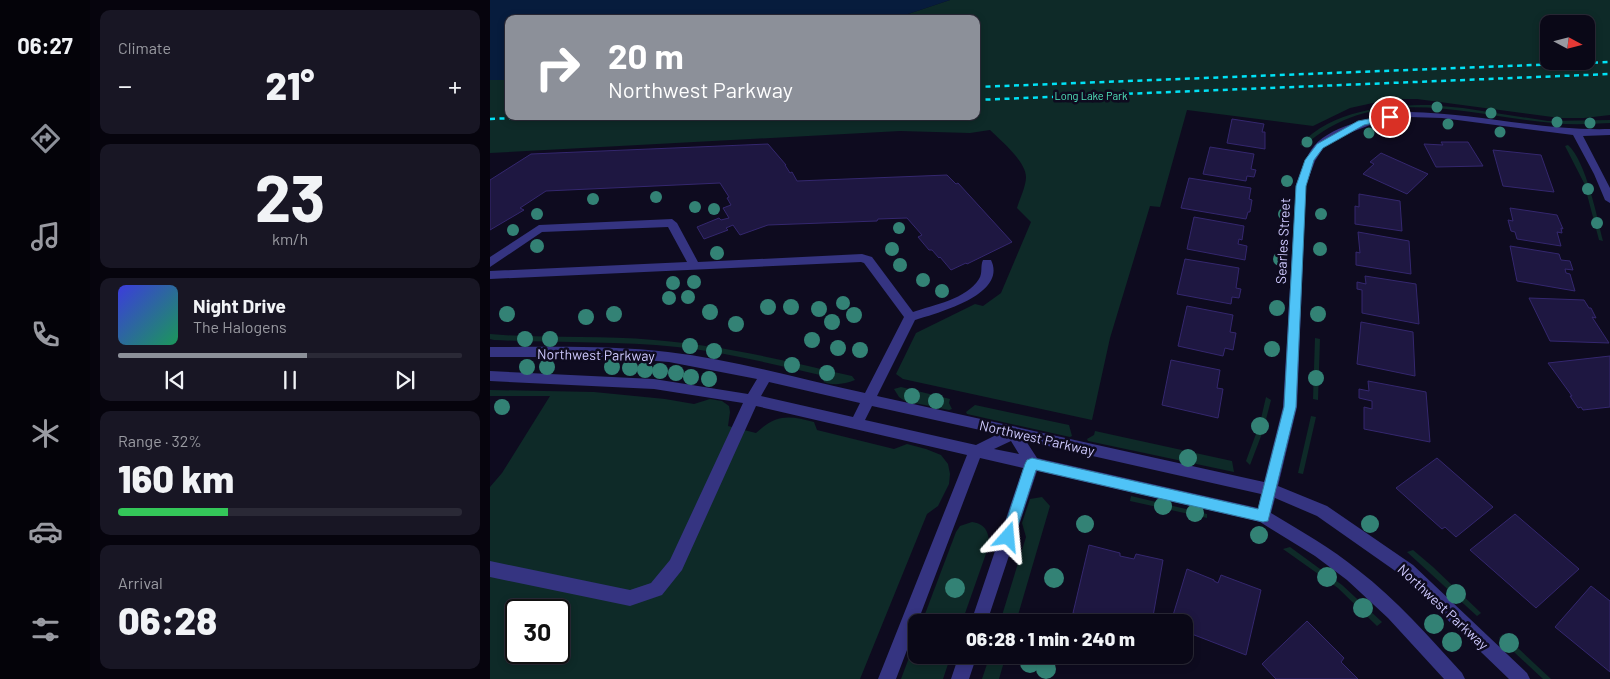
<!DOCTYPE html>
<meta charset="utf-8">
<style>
:root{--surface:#0a0817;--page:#181624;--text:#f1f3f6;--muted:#999aa1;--line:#2a2936;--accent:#8c9099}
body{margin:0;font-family:Barlow,sans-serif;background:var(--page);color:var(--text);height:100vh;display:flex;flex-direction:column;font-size:19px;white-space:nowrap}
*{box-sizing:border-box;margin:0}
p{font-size:16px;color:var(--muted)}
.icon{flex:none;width:28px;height:28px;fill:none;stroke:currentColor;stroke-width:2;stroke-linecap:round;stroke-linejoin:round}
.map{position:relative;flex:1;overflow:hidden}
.panel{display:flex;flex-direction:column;gap:10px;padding:10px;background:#06040d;width:400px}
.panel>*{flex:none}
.hud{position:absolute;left:15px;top:15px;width:475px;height:105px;border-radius:10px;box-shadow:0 2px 8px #0003,0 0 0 1px var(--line);background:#8c9099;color:#fff;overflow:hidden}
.needle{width:32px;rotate:97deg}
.controls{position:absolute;left:1050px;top:15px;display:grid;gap:10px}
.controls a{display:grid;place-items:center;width:55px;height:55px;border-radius:10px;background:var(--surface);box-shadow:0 2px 8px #0003,0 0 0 1px var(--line);font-size:25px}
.speed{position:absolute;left:15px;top:599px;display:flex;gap:10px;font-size:25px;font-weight:700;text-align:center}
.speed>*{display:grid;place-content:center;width:65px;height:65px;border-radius:50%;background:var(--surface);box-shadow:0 2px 8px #0003,0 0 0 1px var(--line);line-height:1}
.speed .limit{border:2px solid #111;border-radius:8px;background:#fff;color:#111}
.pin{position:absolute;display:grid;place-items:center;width:42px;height:42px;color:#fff;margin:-21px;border:2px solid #fff;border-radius:50%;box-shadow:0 1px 5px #0007}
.me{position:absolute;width:55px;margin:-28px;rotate:18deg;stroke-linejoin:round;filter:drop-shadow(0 0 4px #0008)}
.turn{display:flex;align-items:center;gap:18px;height:105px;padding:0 20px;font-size:22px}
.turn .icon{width:65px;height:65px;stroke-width:2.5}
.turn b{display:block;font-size:35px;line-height:42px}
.big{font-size:38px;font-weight:800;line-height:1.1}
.panel .card{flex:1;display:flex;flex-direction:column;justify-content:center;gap:8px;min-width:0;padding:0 18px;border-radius:10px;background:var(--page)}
.panel .dial{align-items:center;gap:0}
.dial b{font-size:65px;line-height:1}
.song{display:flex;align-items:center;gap:15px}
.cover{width:60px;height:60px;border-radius:8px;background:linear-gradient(135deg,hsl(240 70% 55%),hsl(150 70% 35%))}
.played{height:5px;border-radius:2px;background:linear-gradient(90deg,var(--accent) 55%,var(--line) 55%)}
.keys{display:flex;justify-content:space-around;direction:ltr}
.heat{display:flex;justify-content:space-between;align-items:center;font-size:28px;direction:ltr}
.charge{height:8px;border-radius:4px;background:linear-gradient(90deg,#34c759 32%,var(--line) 0)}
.trip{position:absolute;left:418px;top:614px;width:285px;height:50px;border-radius:10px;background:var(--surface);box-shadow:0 2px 8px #0003,0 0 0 1px var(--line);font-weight:800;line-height:50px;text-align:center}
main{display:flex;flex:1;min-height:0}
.tabs{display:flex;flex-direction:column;width:90px;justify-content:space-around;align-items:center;background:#040309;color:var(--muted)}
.tabs .icon{width:35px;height:35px}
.tabs .on{color:var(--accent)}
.tabs b{font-size:22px;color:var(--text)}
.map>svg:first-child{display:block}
.green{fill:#0e2a28;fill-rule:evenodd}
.water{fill:#071c3d}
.building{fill:#1e1741;stroke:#34276e}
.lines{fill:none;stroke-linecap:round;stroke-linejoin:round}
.minor{fill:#353481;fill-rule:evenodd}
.rail{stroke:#00e2f5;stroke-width:2.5;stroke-dasharray:5 4.5;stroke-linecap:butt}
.tree{fill:#338275}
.route{fill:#4fc3f7;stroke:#337fa1}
.labels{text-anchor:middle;stroke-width:5;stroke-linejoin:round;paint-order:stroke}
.far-park-label{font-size:11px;fill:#51e4bc;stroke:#0e0b1f}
.street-label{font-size:14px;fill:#cfcaff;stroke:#0e0b1f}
</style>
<main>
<nav class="tabs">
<b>06:27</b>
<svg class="icon on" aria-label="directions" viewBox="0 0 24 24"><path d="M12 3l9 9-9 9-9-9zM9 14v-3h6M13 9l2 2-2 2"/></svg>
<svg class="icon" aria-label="music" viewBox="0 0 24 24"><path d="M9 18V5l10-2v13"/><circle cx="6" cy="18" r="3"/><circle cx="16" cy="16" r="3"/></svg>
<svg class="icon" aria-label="phone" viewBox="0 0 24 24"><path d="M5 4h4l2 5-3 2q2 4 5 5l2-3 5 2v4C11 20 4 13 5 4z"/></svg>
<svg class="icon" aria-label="climate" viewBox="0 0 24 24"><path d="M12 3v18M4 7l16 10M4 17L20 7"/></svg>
<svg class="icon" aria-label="car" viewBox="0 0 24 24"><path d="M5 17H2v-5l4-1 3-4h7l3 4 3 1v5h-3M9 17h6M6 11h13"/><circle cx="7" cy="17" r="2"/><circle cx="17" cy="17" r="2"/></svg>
<svg class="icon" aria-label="filters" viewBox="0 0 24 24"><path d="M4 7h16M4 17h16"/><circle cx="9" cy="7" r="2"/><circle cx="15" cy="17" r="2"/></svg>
</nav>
<section class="panel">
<div class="card"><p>Climate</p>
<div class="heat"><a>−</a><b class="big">21°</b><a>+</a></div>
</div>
<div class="card dial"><b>23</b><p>km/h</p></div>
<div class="card">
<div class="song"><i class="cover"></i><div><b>Night Drive</b><p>The Halogens</p></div></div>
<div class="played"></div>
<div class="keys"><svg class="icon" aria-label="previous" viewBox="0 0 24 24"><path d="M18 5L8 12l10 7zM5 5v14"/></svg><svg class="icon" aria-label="pause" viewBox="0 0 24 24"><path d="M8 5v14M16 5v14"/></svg><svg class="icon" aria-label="next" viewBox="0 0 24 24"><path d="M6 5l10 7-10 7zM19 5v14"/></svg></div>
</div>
<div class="card"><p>Range · 32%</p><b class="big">160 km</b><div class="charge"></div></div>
<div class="card"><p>Arrival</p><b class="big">06:28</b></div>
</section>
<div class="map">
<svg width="1120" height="679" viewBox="0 0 1120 679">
<rect width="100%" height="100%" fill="#0e0b1f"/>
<g class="green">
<path d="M460,0H1120V115L1094,118H1070L927,99H901L860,108L823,126L697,110L670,207L660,206L620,338L602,420L413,379L406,374L426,333L485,304L493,306L511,293L541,222L527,208C530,198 536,186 536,177C536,161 510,140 500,130L480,133L410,131L0,153V80H19V116H486V19H403ZM1059,24H1096V61H1059Z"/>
<path d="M940,105L973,108L1058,121L1120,120V123C1101,124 1082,125 1063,123C977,116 887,81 814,146L810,145C842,110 895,105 940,105Z"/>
<path d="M1078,145C1096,161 1107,217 1113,241L1109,240L1094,183L1075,146Z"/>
<path d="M0,334C54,339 109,335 164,340C231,345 297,361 362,376L365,380C355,384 344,386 334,382L332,376L330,375C282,364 235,352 187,347C126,341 65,343 4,340L0,339Z"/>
<polygon points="825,338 830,339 828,400 823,399"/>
<polygon points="411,387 460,399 459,403 462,409 459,410 415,401 409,397 404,389"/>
<path d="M0,390L104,392L175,399L204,404L220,399L232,401L239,406L240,412L238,426L266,433C286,414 299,415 324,422L327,430L404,449L417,444L436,449L451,455L458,464L460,474L459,484L448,506L437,514L370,679H0V487L12,473L60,396H0ZM26,610H69V652H26Z"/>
<polygon points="776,397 781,400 773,431 760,465 756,461 770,423"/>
<polygon points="485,405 579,425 582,436 580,437 477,414 476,412"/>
<polygon points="821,416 826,417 813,474 808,473"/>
<polygon points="605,431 742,461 744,472 598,441 597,439 604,435"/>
<polygon points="641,496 717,514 717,518 640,501"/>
<polygon points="552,497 560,506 526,622 510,622 536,537 532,523 540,499"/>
<path d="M482,522C496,524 499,533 499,545L472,622H432L466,532L470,526Z"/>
<polygon points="800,547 852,585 892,622 887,626 848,588 793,549"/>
<polygon points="923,550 943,567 991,613 987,616 917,552"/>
<polygon points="1013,634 1061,679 1053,679 1009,638"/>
<polygon points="426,639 426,655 461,655 453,679 411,679"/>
<polygon points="500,655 516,655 509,679 492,679"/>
</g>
<polygon class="water" points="0,0 460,0 403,19 19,19 19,80 0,80"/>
<g class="building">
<polygon points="742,119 774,124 772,132 775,132 775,149 737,143"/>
<polygon points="951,142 978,142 993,166 946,167 934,144 953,145"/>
<polygon points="278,144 296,165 295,165 300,173 302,172 307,181 457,175 466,184 468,183 522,242 477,264 476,263 461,270 450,257 449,258 442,250 439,250 428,237 432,235 417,218 388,219 387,221 278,225 250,235 243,225 236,228 238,230 214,239 207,227 229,218 231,220 239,218 233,208 241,205 237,198 239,197 230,183 56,191 30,208 34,210 0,230 0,180 41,154"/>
<polygon points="720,147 764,154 761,169 766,170 764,177 757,176 756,181 713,174"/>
<polygon points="1003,150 1051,155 1064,192 1013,186"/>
<polygon points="891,153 938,174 917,194 873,174 884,164 880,162"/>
<polygon points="699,178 761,188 759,199 762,200 760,212 758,212 756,219 691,208"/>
<polygon points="869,194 910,201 912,231 865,224 865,206 869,207"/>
<polygon points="1020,208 1067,215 1073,229 1071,228 1072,233 1067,232 1071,246 1027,239 1025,232 1021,231 1018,220 1023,221"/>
<polygon points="704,217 754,226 752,240 749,239 748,244 757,246 755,260 697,249"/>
<polygon points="868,232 919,241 921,274 866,265 866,252 870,253"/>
<polygon points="1020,246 1069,254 1071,260 1080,261 1083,270 1075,269 1076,273 1080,274 1085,291 1027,281"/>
<polygon points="695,259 749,268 746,288 751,289 749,298 742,297 741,304 687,294"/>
<polygon points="875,276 926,284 929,324 872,313 872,290 867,289 867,282 876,284"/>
<polygon points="1039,298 1094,300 1099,308 1101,308 1106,318 1102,317 1119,343 1060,341"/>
<polygon points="697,306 743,315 740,332 746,333 743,350 735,348 733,356 688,346"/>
<polygon points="871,322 923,332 925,376 867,364"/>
<polygon points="1120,356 1120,407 1093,410 1091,407 1088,408 1080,396 1082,396 1058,363"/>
<polygon points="681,360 730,370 727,388 733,389 728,418 672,405"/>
<polygon points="878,381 936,392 940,442 874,429 874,407 882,409 882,401 869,398 869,389 879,391"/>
<polygon points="947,458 1003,507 966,537 955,527 952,529 906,488"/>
<polygon points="1025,514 1089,569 1046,608 980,550"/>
<polygon points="599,545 630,553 630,556 644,559 646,554 673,560 662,622 613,622 613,621 583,613"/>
<polygon points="697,569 724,580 724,581 728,583 731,575 771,590 756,655 694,631 694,622 681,622"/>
<polygon points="1101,586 1120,601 1120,672 1065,627"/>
<polygon points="817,621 854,658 851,662 868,679 786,679 772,664"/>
</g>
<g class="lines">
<g class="minor">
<path d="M919,112C986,113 1052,131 1120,129V135L1093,136L1120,188V203L1115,200L1104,174L1083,135L952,118L919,117L888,122L854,135L834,147L825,161L816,185L807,407L788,486L837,506L923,565L1037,673L1040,679H1019L911,575L827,516L785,498L781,513C811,531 841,548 868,570C907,600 939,637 972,673L975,679H954L898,618L857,580L825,556L770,522L547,471L497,622H481L533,468L490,458L406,679H388L477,455L266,406L192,570L172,595L140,606L0,577V561L140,590L161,583L180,560L253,403L164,389L0,381V371L164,379L258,394L267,379L179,362L118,357H0V347C59,347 119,345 178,352C245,360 310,379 375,393L414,317L374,263L371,262L0,279V271L197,262L178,227L52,232L0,267V257L49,225L182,219L187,223L208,262L372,254L382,257L423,312C443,305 477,299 489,279C493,273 490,266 493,260H501C518,295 446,313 425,320L387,396L774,482L793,407L806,185C811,172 815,157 824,146C844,123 890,116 919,112ZM279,382L370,403L363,417L271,396ZM382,406L508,434L486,445L375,420ZM521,441L529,454L504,449ZM536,441L771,494L768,508L547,458Z"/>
<polygon points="469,655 487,655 479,679 461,679"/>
</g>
<g class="rail">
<polyline points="486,87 1120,62"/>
<polyline points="486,100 1120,74"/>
<polyline points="0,119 75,116"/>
</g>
</g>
<g class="tree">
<circle cx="947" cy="107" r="5.5"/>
<circle cx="899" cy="108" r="5.5"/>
<circle cx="1001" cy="113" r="5.5"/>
<circle cx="1067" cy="122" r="5.5"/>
<circle cx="1100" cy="123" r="5.5"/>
<circle cx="958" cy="124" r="5.5"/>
<circle cx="894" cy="128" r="5.5"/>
<circle cx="1010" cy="132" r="5.5"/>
<circle cx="879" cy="133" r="5.5"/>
<circle cx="817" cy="142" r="5.5"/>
<circle cx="797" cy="181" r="6"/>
<circle cx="1098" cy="189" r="6"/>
<circle cx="166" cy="197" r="6"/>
<circle cx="103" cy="199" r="6"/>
<circle cx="205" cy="207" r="6"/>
<circle cx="224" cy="209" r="6"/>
<circle cx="47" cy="214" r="6"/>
<circle cx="794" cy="214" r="6"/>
<circle cx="831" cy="214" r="6"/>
<circle cx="1107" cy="223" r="6"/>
<circle cx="409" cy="228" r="6"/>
<circle cx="23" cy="230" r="6"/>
<circle cx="47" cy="246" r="7"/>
<circle cx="402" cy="249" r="7"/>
<circle cx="830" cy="249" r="7"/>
<circle cx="227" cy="253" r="7"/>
<circle cx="790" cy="259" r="7"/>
<circle cx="410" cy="265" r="7"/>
<circle cx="433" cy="280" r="7"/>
<circle cx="204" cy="282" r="7"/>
<circle cx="183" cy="283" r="7"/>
<circle cx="452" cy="291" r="7"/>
<circle cx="198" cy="297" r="7"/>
<circle cx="179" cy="298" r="7"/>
<circle cx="353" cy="303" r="7"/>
<circle cx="278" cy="307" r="8"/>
<circle cx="301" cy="307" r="8"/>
<circle cx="787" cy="308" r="8"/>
<circle cx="329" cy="309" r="8"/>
<circle cx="220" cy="312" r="8"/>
<circle cx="17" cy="314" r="8"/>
<circle cx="124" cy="314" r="8"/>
<circle cx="828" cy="314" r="8"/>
<circle cx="364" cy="315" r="8"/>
<circle cx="96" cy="317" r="8"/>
<circle cx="342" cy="322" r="8"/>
<circle cx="246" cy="324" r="8"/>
<circle cx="35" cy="339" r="8"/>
<circle cx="60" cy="339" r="8"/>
<circle cx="322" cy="340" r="8"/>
<circle cx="200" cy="346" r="8"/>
<circle cx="348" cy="348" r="8"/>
<circle cx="782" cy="349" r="8"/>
<circle cx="370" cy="350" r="8"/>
<circle cx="224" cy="351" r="8"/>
<circle cx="302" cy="365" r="8"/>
<circle cx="37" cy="367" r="8"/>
<circle cx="57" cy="367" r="8"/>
<circle cx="122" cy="367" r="8"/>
<circle cx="140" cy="368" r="8"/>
<circle cx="155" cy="370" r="8"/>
<circle cx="170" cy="371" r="8"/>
<circle cx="186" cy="373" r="8"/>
<circle cx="337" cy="373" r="8"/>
<circle cx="201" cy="377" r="8"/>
<circle cx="826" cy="378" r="8"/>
<circle cx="219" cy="379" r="8"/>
<circle cx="422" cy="396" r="8"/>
<circle cx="446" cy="401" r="8"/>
<circle cx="12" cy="407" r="8"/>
<circle cx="770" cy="426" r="9"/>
<circle cx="698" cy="458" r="9"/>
<circle cx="673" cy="506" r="9"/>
<circle cx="705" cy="513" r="9"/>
<circle cx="595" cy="524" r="9"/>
<circle cx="880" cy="524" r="9"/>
<circle cx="769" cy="535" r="9"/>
<circle cx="837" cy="577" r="10"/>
<circle cx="564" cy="578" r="10"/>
<circle cx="465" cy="588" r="10"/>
<circle cx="966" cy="594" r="10"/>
<circle cx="873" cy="608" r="10"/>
<circle cx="944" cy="624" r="10"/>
<circle cx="962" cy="642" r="10"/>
<circle cx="1019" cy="643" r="10"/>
<circle cx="540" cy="663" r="10"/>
<circle cx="556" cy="669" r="10"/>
</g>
<polygon class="route" points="900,115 905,117 903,119 874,125 833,148 824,160 816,186 806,407 778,521 773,522 546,470 523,541 518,543 513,541 511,537 535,464 537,460 542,458 768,509 794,407 806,186 815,160 827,144 868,121"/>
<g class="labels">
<g class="far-park-label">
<text x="601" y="100">Long Lake Park</text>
</g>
<g class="street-label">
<text transform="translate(793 241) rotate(-87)" y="5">Searles Street</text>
<text transform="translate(106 355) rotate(1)" y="5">Northwest Parkway</text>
<text transform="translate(547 438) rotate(13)" y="5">Northwest Parkway</text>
<text transform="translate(953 607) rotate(43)" y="5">Northwest Parkway</text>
</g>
</g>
</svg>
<div class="controls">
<a><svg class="needle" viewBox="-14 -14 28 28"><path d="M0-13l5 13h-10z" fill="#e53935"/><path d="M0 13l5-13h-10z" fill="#999aa1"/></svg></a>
</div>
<div class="speed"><div class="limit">30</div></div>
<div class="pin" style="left:900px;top:117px;background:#d93025"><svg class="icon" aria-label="arrive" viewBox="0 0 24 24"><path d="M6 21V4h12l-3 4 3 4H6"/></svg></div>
<svg class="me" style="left:518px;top:537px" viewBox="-20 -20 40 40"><path d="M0-17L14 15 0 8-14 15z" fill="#4fc3f7" stroke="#fff" stroke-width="4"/></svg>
<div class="trip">06:28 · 1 min · 240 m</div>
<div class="hud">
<div class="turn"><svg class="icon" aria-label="right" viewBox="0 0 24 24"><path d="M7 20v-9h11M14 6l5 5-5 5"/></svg><div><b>20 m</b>Northwest Parkway</div></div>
</div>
</div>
</main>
